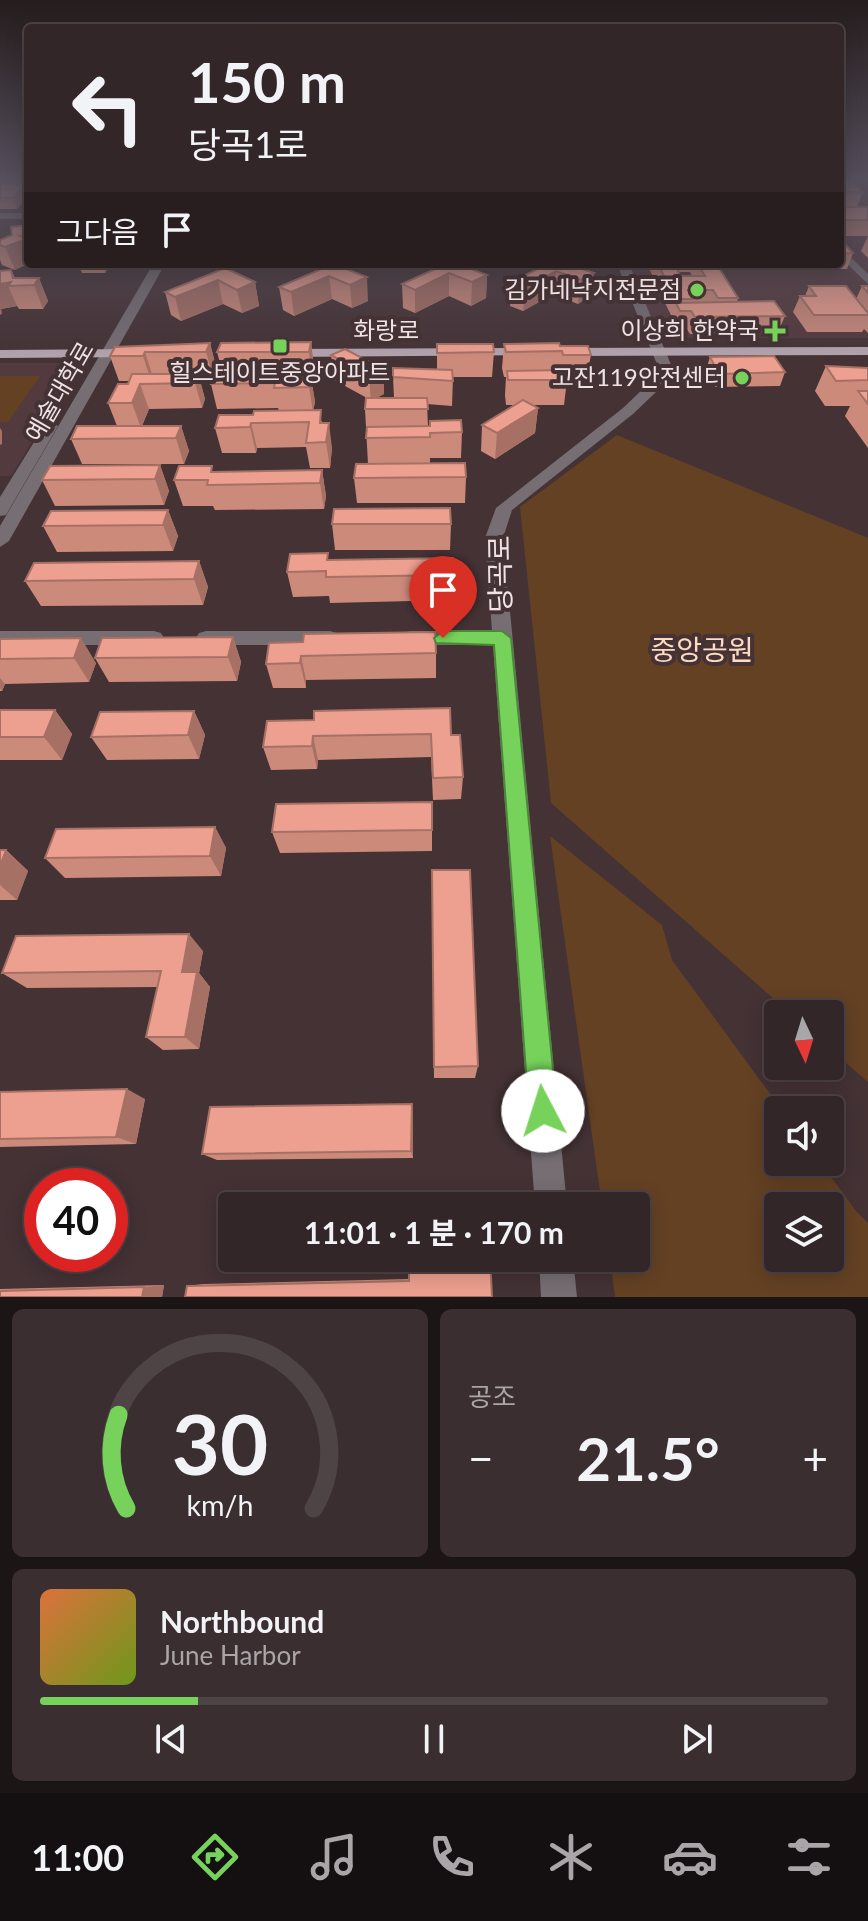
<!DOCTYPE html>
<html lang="ko">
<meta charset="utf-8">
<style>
:root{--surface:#332628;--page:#3b2e30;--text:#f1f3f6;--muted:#a9a5a8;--line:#4e4345;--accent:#76d25a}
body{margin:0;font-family:Lato,"Noto Sans KR",sans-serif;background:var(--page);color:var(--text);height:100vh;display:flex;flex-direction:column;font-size:30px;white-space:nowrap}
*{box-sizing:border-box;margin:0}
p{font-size:26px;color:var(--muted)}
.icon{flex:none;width:44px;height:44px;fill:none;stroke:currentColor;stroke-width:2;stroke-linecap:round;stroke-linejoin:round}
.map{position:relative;height:1297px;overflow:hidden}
.panel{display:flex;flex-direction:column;gap:12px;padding:12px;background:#1c1516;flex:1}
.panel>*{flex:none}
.hud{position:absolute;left:24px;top:24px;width:820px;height:244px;border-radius:8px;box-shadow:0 4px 20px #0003,0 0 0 2px var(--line);background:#332628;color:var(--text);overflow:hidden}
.needle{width:52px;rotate:176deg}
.tools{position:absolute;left:764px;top:1000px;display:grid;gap:16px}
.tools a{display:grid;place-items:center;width:80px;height:80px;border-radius:8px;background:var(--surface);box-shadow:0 4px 20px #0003,0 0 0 2px var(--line);font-size:40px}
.speed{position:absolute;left:24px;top:1168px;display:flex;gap:16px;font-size:40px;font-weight:700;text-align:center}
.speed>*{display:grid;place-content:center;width:104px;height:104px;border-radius:50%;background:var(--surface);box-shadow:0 4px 20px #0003,0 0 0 2px var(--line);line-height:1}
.speed .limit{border:12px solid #d22;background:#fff;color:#111}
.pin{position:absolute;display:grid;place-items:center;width:68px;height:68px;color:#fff;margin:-82px -34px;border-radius:50% 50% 50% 0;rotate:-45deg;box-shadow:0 0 8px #0007}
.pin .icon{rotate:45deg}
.me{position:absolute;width:88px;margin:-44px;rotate:355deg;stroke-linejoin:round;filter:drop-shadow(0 0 6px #0008)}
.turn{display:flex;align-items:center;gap:28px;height:168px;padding:0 32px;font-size:36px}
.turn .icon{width:104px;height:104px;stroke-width:2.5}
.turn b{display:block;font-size:56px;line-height:68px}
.then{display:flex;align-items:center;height:76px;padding:0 32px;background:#0003;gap:16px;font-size:30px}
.big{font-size:60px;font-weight:700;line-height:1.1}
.panel .card{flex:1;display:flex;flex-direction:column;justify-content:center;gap:12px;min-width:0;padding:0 28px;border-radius:12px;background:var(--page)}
.panel .dial{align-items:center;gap:0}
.dial svg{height:208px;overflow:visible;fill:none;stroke:var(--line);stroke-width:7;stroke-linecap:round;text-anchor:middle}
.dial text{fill:var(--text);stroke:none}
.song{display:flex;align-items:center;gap:24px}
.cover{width:96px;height:96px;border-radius:12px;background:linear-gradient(135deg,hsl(20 70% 55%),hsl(80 70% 35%))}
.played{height:8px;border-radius:4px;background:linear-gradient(90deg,var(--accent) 20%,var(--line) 20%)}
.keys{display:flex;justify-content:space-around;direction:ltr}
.heat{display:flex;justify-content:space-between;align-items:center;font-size:44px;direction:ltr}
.panel .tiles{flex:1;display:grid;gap:12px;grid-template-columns:1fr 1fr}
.card:last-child{grid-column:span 2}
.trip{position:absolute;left:218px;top:1192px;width:432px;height:80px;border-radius:8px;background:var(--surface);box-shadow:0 4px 20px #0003,0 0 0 2px var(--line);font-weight:700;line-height:80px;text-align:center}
.menu{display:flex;height:128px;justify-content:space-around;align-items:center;background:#140f10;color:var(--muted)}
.menu .icon{width:56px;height:56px}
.menu .active{color:var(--accent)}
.menu b{font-size:36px;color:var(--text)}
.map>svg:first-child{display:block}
.built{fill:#533a3e}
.green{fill:#644123;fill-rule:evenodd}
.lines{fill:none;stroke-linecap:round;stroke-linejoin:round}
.minor{fill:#766e73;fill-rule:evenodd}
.major{fill:#b3a3ad;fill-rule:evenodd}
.wall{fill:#cc8a7b;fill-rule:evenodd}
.shaded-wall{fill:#a67064}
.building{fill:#eda08f;stroke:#a67064;stroke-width:2}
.route{fill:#76d25a;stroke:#4d883a;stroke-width:2}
.poi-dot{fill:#76d25a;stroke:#443235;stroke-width:3}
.labels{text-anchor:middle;stroke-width:8;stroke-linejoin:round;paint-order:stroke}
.far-poi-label{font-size:24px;fill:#efe3e5;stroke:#443235;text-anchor:end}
.far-street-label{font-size:24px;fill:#efe3e5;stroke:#443235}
.street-label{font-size:28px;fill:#efe3e5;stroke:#443235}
.park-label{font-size:28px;fill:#fcdbc2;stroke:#443235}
</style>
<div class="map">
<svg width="868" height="1297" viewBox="0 0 868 1297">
<rect width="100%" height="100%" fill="#443235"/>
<g class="built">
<polygon points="840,178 846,178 868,198 868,338 657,338 626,264 840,264"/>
<polygon points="0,363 80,363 11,476 0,476"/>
</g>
<g class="green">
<polygon points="0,376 40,376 8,422 0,422"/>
<polygon points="617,435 868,538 868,1082 830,1049 830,1014 791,1014 551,803 520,507"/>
<path d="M550,836L662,925L672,960L782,1110H778V1162H820L856,1211L868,1223V1297H615L610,1258H636V1206H602ZM778,1206H830V1258H778Z"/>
</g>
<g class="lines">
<g class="minor">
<rect x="0" y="213" width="28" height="6"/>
<polygon points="840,247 868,274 868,284 840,257"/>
<polygon points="153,264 165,264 9,541 0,547 0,526"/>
<polygon points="617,264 629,264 672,367 655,393 633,414 512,510 503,538 567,1206 535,1206 493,645 410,645 403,643 400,638 403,633 410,631 492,631 485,538 496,508 623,408 645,387 658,367"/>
<polygon points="51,422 58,426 6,515 0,516 0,497 44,426"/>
<polygon points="0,631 154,631 161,633 164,638 161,643 154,645 0,645"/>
<polygon points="206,631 330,631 337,633 340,638 337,643 330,645 206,645 199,643 196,638 199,633"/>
<polygon points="539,1258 573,1258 577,1297 541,1297"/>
</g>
<g class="major">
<polygon points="868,347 868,355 564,356 557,352 564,348"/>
<polygon points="528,348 533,349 533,355 284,357 277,353 284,349"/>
<polygon points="0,350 136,349 143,353 136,357 0,358"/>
</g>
</g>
<g class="wall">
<polygon points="0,178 28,178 28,204 26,204 25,200 17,209 0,209"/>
<polygon points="840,178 845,178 844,180 863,192 857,207 840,207"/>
<polygon points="840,207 868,207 868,258 861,251 868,236 840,236"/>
<polygon points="28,225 15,270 2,265 0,260 0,240 12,235"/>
<polygon points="840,239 853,253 847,269 788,269 784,264 840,264"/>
<polygon points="78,264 111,264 105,273 82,273"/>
<polygon points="333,264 368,301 352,308 332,299 294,316 283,310 279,287"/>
<polygon points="446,264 487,275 486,298 471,306 449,296 415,313 403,308 402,284"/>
<polygon points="547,264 594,273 590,296 578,304 553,294 523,311 510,306 512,282"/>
<path d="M647,264H716L715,268L738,298L737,302L785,316L778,332L690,334L686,328H676L672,320L673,315H671L656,285L658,279H654ZM678,272H690L692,276H680Z"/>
<polygon points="225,268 255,282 259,306 242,313 223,304 181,321 171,315 165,292"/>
<polygon points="11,270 15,278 39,278 48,301 43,309 19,309 17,306 1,309 2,313 0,315 0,271"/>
<polygon points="809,286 856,299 862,286 868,286 868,333 864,329 862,332 807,332 793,312 800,296 805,296"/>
<polygon points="311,342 314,367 312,376 278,376 311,377 315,402 313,410 323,423 332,448 330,468 310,468 306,447 257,448 256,453 222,453 215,428 253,415 279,411 278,408 217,409 211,384 223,374 217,352"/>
<polygon points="210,343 216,367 213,377 199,377 205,399 202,408 149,409 142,426 181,426 189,451 184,464 82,464 71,439 117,426 108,403 129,381 119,381 110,356"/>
<polygon points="437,344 494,352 492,377 453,377 452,406 427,404 428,426 462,432 461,458 430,458 430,463 368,464 365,409 367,398 334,380 331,355 383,369 384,394 376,398 394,398 393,377 437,370"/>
<polygon points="504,344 560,346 591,355 586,380 567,380 564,405 533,405 538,408 535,433 495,459 481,451 482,425 515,405 506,405 505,395 506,377 504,377 502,368"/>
<polygon points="710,357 785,372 780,386 715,387 706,370"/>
<polygon points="826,366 868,368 868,448 845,416 850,406 825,406 815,391"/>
<polygon points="160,465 169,491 164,505 55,506 42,480"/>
<polygon points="322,470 326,496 324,509 215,510 213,506 183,506 174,480 214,472"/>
<polygon points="466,477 465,503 357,503 354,478"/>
<polygon points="168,510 178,536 173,551 57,552 43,526"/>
<polygon points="332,524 451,524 450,550 335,550"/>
<polygon points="329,560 454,575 453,600 330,603 329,596 293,597 287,572"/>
<polygon points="199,561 208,587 203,605 41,606 25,581"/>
<polygon points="233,637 241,662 237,681 109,682 95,658"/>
<polygon points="0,639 96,663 89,682 5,684 2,691 0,691"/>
<polygon points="269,643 436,653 436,678 306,680 306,688 273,688 266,664"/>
<polygon points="0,710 55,710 72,734 62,760 0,760"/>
<polygon points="194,711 205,735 199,759 107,760 91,737"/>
<polygon points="267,721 451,735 463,777 461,799 433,800 431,757 318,760 317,769 271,770 263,747"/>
<polygon points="215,827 226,848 221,876 65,878 45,858"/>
<polygon points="432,830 432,851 280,853 272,832"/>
<polygon points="0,850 6,850 28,871 17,900 0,900"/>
<polygon points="432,870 478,1066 475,1078 434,1078"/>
<polygon points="203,951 199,973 210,987 199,1049 163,1050 146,1037 158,987 27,988 2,973"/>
<polygon points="0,1092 145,1099 136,1144 0,1147"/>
<polygon points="413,1113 413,1158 217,1160 202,1154"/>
<polygon points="409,1279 492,1297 187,1286 204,1284"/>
<polygon points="164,1285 162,1297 0,1297 0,1289"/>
</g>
<g class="shaded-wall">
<polygon points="21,190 25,200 17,209 12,198"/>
<polygon points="28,235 28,264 15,270 5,247 20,236"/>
<polygon points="103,264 111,264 105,273"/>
<polygon points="556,271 553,294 523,311 526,287"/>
<polygon points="449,273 449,296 415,313 415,290"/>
<polygon points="594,273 590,296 578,304 581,280"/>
<polygon points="487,275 486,298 471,306 472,282"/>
<polygon points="329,276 332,299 294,316 291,292"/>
<polygon points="367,277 368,301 352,308 350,285"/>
<polygon points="39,278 48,301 43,309 34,285"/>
<polygon points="218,280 223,304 181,321 175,297"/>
<polygon points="11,282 8,286 17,306 1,309 2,313 0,315 0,284"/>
<polygon points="255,282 259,306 242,313 237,290"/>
<polygon points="311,342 314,367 312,376 309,352"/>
<polygon points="210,343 216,367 213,377 206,352"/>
<polygon points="145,352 153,377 151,381 143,356"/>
<polygon points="383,369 384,394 371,401 369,376"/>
<polygon points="198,374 205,399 202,408 195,383"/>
<polygon points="311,377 315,402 313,412 309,387"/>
<polygon points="140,384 149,409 141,428 132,403"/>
<polygon points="538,408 535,433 495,459 497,433"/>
<polygon points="251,423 257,448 256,453 250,427"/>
<polygon points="329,423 332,448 330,468 326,442"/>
<polygon points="181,426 189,451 184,464 176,438"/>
<polygon points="0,428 2,431 2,444 0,445"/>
<polygon points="160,465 169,491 164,505 155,479"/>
<polygon points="322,470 326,496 324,509 320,483"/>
<polygon points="168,510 178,536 173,551 163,525"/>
<polygon points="199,561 208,587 203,605 194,579"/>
<polygon points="233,637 241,662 237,681 228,657"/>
<polygon points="81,638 96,663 89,682 74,658"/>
<polygon points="301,656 306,680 306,688 300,663"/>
<polygon points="0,678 5,684 2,691 0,688"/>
<polygon points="55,710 72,734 62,760 44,737"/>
<polygon points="194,711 205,735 199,759 188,735"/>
<polygon points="313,736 318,760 317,769 312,746"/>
<polygon points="215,827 226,848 221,876 210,856"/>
<polygon points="6,850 28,871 17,900 0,885 0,866"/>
<polygon points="189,934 203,951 199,973 210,987 199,1049 185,1037 182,972"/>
<polygon points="127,1089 145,1099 136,1144 116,1137"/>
<polygon points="412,1104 413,1113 413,1158 411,1151"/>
<polygon points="164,1285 162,1297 142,1297 144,1287"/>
</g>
<g class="building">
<rect x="0" y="178" width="28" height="3"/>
<polygon points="840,180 850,180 863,192 840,192"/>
<polygon points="28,183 28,190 21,190"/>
<polygon points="0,184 26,184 12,198 0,198"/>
<rect x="840" y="207" width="28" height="13"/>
<polygon points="28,225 28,235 20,236 27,239 5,247 0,245 0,240 12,235 11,227"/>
<polygon points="840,239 853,253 840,254"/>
<polygon points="333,264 367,277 350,285 329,276 291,292 279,287"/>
<polygon points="446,264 458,264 487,275 472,282 449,273 415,290 402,284"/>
<polygon points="547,264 568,264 594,273 581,280 556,271 526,287 512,282"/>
<polygon points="225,268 255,282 237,290 218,280 175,297 165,292"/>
<polygon points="660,268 677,268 680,276 705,276 700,268 719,268 738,298 718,298 713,290 688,290 692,299 675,299"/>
<polygon points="11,270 13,278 39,278 34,285 8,286 11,282 0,284 0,271"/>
<polygon points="809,286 846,286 868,313 868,315 814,315 800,296 816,296"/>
<polygon points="862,286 868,286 868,293"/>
<polygon points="774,301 785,316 695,317 691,311 680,311 676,303"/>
<polygon points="311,342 309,352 217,352 221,343"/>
<polygon points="210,343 206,352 145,352 143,356 110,356 115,347"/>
<polygon points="559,343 560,346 588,346 591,355 563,355 562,351 506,352 504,344"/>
<polygon points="437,344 493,344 494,352 437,353"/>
<polygon points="345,349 383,369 369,376 331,355"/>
<polygon points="774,356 785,372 719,374 710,357"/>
<polygon points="826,366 868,368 868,380 836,381"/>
<polygon points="393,368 452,370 453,381 393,377"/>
<polygon points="565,370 567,380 508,380 507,371"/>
<polygon points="278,373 277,377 311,377 309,387 274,388 275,383 211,384 214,374"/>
<polygon points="132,374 198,374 195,383 140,384 132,403 108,403 118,384 128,384"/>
<polygon points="858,391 868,391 868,404"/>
<polygon points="366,398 427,398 428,409 365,409"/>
<polygon points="523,400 538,408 497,433 482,425"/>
<polygon points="321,410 320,423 329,423 326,442 306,443 309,422 251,423 250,427 215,428 219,415 253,415 254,411"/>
<polygon points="461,420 462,432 430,433 430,437 366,438 367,427 430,426 430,421"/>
<polygon points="77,426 181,426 176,438 71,439"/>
<polygon points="465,463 466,477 354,478 356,464"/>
<polygon points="160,465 155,479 42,480 50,466"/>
<polygon points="179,466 212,466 211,472 322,470 320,483 207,485 208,480 174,480"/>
<polygon points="450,508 451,524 332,524 334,509"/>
<polygon points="168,510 163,525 43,526 51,511"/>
<polygon points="328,553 327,560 453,558 454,575 326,577 326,571 287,572 290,554"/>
<polygon points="199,561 194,579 25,581 34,563"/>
<polygon points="435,632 436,653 301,656 300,663 266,664 269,643 303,642 304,634"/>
<polygon points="233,637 228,657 95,658 102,638"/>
<polygon points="81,638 74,658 0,659 0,639"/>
<polygon points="450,708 451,735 460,735 463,777 433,778 431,734 313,736 312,746 263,747 267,721 314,720 314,711"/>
<polygon points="0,710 55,710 44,737 0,737"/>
<polygon points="194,711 188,735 91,737 100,712"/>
<polygon points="432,802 432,830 272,832 276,804"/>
<polygon points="215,827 210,856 45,858 56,829"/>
<polygon points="0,850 6,850 0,866"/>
<polygon points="432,870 470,870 478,1066 434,1067"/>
<polygon points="189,934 182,972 197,972 185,1037 146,1037 161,971 2,973 16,936"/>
<polygon points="127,1089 116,1137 0,1139 0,1092"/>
<polygon points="412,1104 411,1151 202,1154 210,1107"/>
<polygon points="409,1258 490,1258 492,1297 185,1297 187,1286 409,1281"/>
<polygon points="144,1287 142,1297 0,1297 0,1291"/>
</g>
<linearGradient id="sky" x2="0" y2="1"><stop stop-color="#251c1d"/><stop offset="0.5" stop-color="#564f5c"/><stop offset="1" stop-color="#564f5c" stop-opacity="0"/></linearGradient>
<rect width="868" height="359" fill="url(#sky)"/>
<polygon class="route" points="443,631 502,631 511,638 557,1111 553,1121 543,1125 533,1121 529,1111 494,645 436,643 434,638"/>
<g class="poi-dot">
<circle cx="697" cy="290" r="8"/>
<path d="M771 319h8v8h8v8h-8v8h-8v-8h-8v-8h8z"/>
<rect x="272" y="338" width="16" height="16" rx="4"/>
<circle cx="742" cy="378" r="8"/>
</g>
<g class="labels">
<g class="far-poi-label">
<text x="681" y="298">김가네낙지전문점</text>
<text x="759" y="339">이상희 한약국</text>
<text x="280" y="381" text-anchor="middle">힐스테이트중앙아파트</text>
<text x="726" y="386">고잔119안전센터</text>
</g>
<g class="far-street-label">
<text x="386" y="339">화랑로</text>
<text transform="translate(60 392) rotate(-60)" y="8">예술대학로</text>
</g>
<g class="street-label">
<text transform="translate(500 574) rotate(-91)" y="10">당곡로</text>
</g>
<g class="park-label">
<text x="702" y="660">중앙공원</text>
</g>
</g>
</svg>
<div class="tools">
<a><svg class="needle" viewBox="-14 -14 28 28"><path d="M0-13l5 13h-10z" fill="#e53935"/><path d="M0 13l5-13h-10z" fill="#a9a5a8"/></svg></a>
<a><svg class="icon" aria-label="sound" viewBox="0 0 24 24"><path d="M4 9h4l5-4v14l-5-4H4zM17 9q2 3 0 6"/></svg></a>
<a><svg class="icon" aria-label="layers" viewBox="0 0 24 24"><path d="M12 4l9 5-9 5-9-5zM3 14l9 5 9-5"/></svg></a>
</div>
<div class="speed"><div class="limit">40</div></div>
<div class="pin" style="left:443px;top:638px;background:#d93025"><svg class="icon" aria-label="arrive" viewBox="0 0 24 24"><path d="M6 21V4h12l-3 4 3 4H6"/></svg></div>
<svg class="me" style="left:543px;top:1111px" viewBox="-20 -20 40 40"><circle r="19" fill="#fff"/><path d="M0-13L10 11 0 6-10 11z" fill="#76d25a"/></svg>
<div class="trip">11:01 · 1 분 · 170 m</div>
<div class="hud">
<div class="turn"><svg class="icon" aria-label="left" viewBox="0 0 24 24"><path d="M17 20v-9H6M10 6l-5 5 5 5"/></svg><div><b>150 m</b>당곡1로</div></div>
<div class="then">그다음<svg class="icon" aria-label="arrive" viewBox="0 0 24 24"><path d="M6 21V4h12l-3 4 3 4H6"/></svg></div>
</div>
</div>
<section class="panel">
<div class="tiles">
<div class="card dial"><svg viewBox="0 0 100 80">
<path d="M14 69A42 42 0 1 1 86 69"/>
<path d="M14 69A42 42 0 0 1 11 33" stroke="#76d25a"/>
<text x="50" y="56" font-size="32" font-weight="700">30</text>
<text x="50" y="72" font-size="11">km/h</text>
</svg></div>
<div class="card"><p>공조</p>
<div class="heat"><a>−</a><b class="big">21.5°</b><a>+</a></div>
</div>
<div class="card">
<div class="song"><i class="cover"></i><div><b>Northbound</b><p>June Harbor</p></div></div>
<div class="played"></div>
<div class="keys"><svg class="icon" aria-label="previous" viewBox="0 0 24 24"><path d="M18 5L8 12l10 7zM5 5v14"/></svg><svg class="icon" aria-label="pause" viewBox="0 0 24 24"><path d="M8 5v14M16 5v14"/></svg><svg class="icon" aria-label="next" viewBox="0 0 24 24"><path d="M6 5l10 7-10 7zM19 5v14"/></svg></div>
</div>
</div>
</section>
<nav class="menu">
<b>11:00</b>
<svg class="icon active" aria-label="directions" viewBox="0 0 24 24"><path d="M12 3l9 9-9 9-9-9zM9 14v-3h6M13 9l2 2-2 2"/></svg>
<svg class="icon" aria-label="music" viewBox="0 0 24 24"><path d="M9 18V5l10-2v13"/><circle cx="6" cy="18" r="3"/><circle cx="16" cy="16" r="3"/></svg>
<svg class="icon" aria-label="phone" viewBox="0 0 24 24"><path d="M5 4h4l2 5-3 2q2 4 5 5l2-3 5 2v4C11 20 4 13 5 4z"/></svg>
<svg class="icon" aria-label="climate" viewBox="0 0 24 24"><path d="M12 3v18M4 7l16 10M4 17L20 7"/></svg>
<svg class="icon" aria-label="car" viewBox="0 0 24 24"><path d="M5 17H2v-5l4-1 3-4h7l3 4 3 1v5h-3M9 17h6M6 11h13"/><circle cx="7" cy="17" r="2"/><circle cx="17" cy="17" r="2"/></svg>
<svg class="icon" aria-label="filters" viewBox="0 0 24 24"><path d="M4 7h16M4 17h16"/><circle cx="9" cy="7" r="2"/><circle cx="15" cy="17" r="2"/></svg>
</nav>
